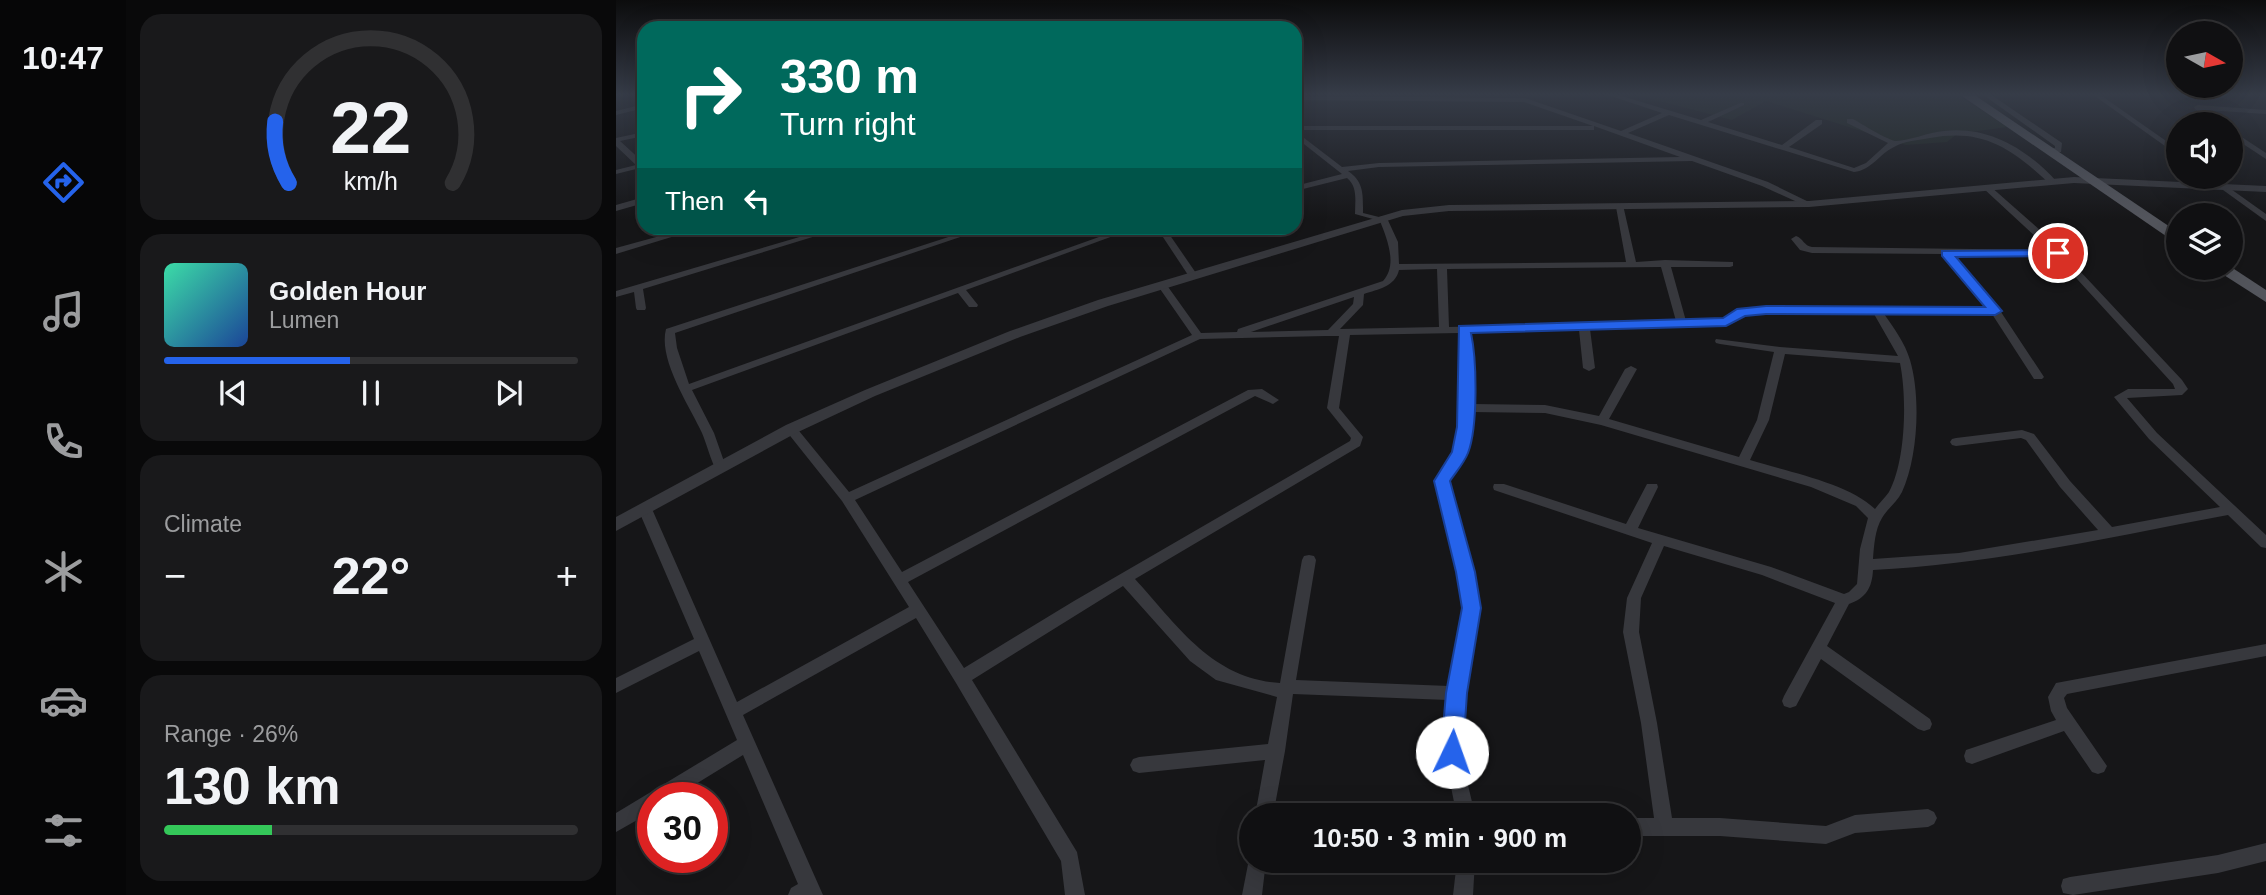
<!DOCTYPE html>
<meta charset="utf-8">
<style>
:root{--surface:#101012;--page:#19191b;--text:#f1f3f6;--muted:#9c9d9f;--line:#303032;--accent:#2563eb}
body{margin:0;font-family:Arial,sans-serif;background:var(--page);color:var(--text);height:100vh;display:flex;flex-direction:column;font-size:26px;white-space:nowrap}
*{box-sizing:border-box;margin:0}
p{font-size:23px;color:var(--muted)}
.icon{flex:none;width:38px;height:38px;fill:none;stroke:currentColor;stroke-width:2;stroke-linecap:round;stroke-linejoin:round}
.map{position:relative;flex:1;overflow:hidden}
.panel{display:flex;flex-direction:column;gap:14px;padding:14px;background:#09090a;width:490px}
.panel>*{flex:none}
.banner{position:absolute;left:21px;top:21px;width:665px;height:214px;border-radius:21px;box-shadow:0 7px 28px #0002,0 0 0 2px var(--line);background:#00695c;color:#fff;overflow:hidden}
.needle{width:46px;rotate:99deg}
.controls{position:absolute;left:1550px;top:21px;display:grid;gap:14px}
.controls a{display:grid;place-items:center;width:77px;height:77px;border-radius:50%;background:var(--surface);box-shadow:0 7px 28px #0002,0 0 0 2px var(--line);font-size:35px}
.speed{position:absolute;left:21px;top:782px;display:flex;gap:14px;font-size:35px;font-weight:700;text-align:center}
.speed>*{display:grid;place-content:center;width:91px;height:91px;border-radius:50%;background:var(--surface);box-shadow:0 7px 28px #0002,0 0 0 2px var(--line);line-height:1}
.speed .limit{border:10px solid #d22;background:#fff;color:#111}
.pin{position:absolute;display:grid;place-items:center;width:60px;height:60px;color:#fff;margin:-30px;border:4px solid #fff;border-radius:50%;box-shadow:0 2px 7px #0007}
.me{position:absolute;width:77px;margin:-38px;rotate:3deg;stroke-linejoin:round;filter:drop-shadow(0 0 5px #0008)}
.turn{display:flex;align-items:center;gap:24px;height:147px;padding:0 28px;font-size:32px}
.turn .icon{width:91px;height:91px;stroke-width:2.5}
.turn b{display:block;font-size:49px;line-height:60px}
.then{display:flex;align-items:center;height:66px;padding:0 28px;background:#0003;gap:14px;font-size:26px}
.big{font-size:52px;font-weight:800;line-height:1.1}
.panel .tile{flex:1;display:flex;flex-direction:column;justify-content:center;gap:10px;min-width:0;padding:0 24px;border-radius:21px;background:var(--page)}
.panel .dial{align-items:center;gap:0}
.dial svg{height:182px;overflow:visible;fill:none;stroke:var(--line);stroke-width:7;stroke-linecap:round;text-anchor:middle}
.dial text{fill:var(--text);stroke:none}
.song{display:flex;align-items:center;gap:21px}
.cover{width:84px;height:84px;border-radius:10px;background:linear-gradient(135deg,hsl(160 70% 55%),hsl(220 70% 35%))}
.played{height:7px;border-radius:4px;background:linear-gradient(90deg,var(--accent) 45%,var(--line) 45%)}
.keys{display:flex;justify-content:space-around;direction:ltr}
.heat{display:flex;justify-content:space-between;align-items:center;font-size:38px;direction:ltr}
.charge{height:10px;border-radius:5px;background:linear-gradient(90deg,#34c759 26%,var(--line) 0)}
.trip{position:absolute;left:623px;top:803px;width:402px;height:70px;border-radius:35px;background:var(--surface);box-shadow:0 7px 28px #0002,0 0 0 2px var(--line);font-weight:800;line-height:70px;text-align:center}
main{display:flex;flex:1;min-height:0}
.menu{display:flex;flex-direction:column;width:126px;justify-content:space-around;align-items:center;background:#060607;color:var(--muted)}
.menu .icon{width:49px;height:49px}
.menu .active{color:var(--accent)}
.menu b{font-size:32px;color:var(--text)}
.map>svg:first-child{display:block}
.green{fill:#1c231d}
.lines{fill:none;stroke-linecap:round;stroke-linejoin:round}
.minor{fill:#37383d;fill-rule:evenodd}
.tertiary{fill:#37383d;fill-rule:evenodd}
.primary{fill:#53555c;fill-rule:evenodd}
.route{fill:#2563eb;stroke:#184099;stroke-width:2}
</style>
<main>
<nav class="menu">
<b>10:47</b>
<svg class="icon active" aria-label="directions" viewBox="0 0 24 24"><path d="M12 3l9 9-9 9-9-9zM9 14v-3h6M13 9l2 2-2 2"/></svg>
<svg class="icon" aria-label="music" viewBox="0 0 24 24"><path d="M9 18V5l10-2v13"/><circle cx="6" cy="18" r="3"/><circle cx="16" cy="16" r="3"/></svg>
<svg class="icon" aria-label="phone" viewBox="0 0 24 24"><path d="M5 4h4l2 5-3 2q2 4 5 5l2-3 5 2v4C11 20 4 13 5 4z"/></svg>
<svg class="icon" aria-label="climate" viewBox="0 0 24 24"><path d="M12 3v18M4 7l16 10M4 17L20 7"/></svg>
<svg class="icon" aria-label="car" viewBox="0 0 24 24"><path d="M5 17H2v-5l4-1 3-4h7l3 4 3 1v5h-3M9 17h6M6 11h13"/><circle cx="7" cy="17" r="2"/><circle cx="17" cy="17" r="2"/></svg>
<svg class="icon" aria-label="filters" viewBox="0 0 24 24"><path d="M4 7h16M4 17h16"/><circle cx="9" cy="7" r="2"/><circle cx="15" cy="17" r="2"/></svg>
</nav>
<section class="panel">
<div class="tile dial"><svg viewBox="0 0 100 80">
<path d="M14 69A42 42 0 1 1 86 69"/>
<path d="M14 69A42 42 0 0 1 8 42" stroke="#2563eb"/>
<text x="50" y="56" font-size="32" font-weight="700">22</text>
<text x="50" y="72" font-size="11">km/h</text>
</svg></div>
<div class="tile">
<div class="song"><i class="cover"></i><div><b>Golden Hour</b><p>Lumen</p></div></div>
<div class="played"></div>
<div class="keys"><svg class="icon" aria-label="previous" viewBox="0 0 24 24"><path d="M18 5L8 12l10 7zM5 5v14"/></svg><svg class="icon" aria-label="pause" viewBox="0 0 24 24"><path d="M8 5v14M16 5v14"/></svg><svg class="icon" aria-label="next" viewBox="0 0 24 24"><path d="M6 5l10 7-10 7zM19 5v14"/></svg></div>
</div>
<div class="tile"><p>Climate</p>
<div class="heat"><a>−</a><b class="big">22°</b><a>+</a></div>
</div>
<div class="tile"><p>Range · 26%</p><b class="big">130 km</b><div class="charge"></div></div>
</section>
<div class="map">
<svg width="1650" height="895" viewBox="0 0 1650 895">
<rect width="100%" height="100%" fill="#161618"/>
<polygon class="green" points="1017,94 1341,94 1391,127 1341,134 1331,142 1290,145 1150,101 1116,120"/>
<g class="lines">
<g class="minor">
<path d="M989,94H999L1085,120L1124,103H1128V105L1092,122L1166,145L1200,120H1206V124L1173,147L1238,168L1250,163L1272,143L1231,123V119H1237C1246,124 1271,140 1280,141C1293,141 1313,132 1328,131C1373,126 1411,149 1441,182L1434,184C1396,149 1368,128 1314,138C1303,140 1288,141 1278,147C1263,154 1256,170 1238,172L1053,115L1012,133L1152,182L1197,204L1190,206L1146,186L1076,161L763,167L732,171C748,182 747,194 747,213L763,217L770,216L782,242L783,264L1010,262L1000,207L1007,205L1020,262L1049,260L1117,262V266L1114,267H1055L1070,321L1107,319L1121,310L1150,307L1371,308L1326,254L1196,253L1184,250L1175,239L1180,236C1187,238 1188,246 1196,247L1434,250L1367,188L1374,186L1433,238L1566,380L1572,389L1566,395L1511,398L1541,433L1650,535V548L1645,547L1612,515C1494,537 1377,564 1257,570C1256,588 1250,598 1233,604L1211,646L1314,719L1316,724L1314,729L1308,731L1302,729L1205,659L1180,706L1174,708L1168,706L1166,701L1168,696L1219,603L1146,575L1048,546L1025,598L1023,632L1041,723L1056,818H1104L1210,826L1239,815L1312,809L1318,812L1321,818L1318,824L1312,827L1239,833L1210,844L1104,836H1013V818H1038L1025,723L1007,632L1011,598L1036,543L878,490L877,487L878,484H888L1010,524L1031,484H1041L1042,487L1022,528L1155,567L1228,594L1233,592L1241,584L1244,549L1252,518L1240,506L1195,487L985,425L929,413L856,412L850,454L832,481L857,572L862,608L848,693L844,752L857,806L882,807L888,810L891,816H844L838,802L828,752L832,700L677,694L669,751L657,816H639L649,760L523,773L517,771L514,765L517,759L523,757L652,744L661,697L600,680L574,661L507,586L356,680L461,852L469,895H449L445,861L340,683L300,618L127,715L207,895H172L175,888L182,884L127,755L57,798H37V811L0,832V813L121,740L83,651L0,693V678L78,639L22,509L24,506H34L36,509L121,702L293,607L226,501L171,432L169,429L171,426H179L233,492L576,335L542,286L544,284H550L585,333L621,332L622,329L767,281C782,265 771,239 764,221L739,214C739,201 742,187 731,178L679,191V186L726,174L679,137V131L726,167L763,163L1064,157L978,126V130H679V126H977L908,102L679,100V96L909,98L1005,131L1046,113ZM1336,254L1440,256L1557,384L1559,389H1512L1498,397L1533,439L1604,507L1496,527L1454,481L1418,434L1406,430L1340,438L1336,439L1334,442L1336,445L1340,446L1405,438L1410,440L1444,487L1482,530L1343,553L1257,559C1258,546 1259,529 1266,518C1272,508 1281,502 1286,492C1302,457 1305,397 1294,360C1289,343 1278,328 1268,314H1376L1418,379H1426L1428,377L1383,309ZM1045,267L1060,321L833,327L831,269ZM821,269L823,327L724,329L747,305L748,294C762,289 779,287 783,270ZM738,297L737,304L712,330L635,332ZM1150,313L1258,314L1282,356L1164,347L1100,339L1099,341L1100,343L1104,344L1158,352L1141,420L1123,457L993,419L1021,369L1015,366L1009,369L983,416L929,405L857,404L856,356L854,332L963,330L967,368L973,371L979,368L974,329L1110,325L1128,315ZM843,333C847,364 849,424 838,454C834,464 824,471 820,481L843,572L848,608L833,686L680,680L700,560L698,556L693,555L688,556L686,560L664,683C596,679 561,625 519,579L744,446L747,437L723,408L734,335ZM710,336H723L711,408L735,438L734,441L458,601L348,668L292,582L639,396L657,404L663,400L646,389L632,390L286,572L239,500L584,339ZM1169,354L1284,363C1291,397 1290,461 1273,492C1269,498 1263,503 1259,509C1233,483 1169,471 1134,460L1153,420Z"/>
<polygon points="1366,94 1374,94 1446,143 1445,152 1429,153 1429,149 1439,148 1439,146"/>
<polygon points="1476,94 1483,94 1563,150 1563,156"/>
<polygon points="28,104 28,108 0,115 0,111"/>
<polygon points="1582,105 1650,110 1650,114 1590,110 1607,124 1599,124 1579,109 1578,107"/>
<polygon points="1615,130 1650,153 1650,159 1615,136"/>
<polygon points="28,132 28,136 4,141 28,163 28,167 0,174 0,170 20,165 0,146 0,138"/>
<polygon points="1589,177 1598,177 1650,214 1650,221"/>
<polygon points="28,197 28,203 0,211 0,205"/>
<polygon points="73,228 85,228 0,254 0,248"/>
<polygon points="214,228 226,228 27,289 30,308 29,310 21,310 20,308 18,292 0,297 0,291"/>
<path d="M360,228H371L59,333L61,348L73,384L508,228H519L350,290L362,305L361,307H353L342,293L76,390L98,433L110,467L104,471L100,470C94,458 91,445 86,433C73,405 42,360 50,329Z"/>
<polygon points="541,228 549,228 582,276 580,278 574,278"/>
<polygon points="1650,644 1650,656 1451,694 1448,698 1451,708 1491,766 1488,772 1482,774 1476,772 1448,731 1356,764 1350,762 1348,756 1350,750 1440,720 1435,711 1432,697 1440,683"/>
<polygon points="1650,843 1650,861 1602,873 1457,895 1447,893 1445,886 1447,879 1454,877 1602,855"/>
<polygon points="634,854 635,861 650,861 646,895 626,895"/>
<polygon points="841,861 859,861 857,895 837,895"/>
</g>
<polygon class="tertiary" points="1458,177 1650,186 1650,192 1458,183 1193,207 833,211 787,216 492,306 404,337 259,396 180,433 0,531 0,517 170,425 249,390 394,331 482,300 786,210 833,205 1193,201"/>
<g class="primary">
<polygon points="1343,94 1357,94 1563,233 1563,245"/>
<polygon points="1615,267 1650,290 1650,302 1597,268"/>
</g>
</g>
<linearGradient id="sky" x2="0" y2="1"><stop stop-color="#0c0c0d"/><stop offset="0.43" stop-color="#363c48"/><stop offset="1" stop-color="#363c48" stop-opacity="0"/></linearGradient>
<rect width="1650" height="219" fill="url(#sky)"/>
<path class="route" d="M1442,250L1447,251V256L1340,257L1386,311L1379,315L1150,314L1129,316L1110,326L855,333C861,361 862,427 852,453C848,463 840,472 834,481L859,572L865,608L851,693L847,752L844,759L836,762L828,759L825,752L830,693L846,608L840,572L818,481L836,452L841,427L843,326L1107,318L1121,309L1150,306L1369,307L1326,256V251Z"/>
</svg>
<div class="controls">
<a><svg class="needle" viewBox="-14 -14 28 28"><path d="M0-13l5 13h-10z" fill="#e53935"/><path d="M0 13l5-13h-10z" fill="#9c9d9f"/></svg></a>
<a><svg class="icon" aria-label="sound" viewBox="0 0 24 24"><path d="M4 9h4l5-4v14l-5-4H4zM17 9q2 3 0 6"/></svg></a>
<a><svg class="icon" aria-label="layers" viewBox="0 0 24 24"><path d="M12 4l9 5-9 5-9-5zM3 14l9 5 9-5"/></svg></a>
</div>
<div class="speed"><div class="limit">30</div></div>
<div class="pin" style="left:1442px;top:253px;background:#d93025"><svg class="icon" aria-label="arrive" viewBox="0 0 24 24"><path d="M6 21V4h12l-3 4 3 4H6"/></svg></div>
<svg class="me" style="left:836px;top:752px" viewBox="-20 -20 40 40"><circle r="19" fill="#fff"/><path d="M0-13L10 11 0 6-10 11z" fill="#2563eb"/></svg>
<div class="trip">10:50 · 3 min · 900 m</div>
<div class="banner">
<div class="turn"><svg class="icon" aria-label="right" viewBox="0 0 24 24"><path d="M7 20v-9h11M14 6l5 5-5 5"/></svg><div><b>330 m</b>Turn right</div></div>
<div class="then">Then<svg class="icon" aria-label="left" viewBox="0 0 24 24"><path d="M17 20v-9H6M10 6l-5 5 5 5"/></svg></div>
</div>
</div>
</main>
